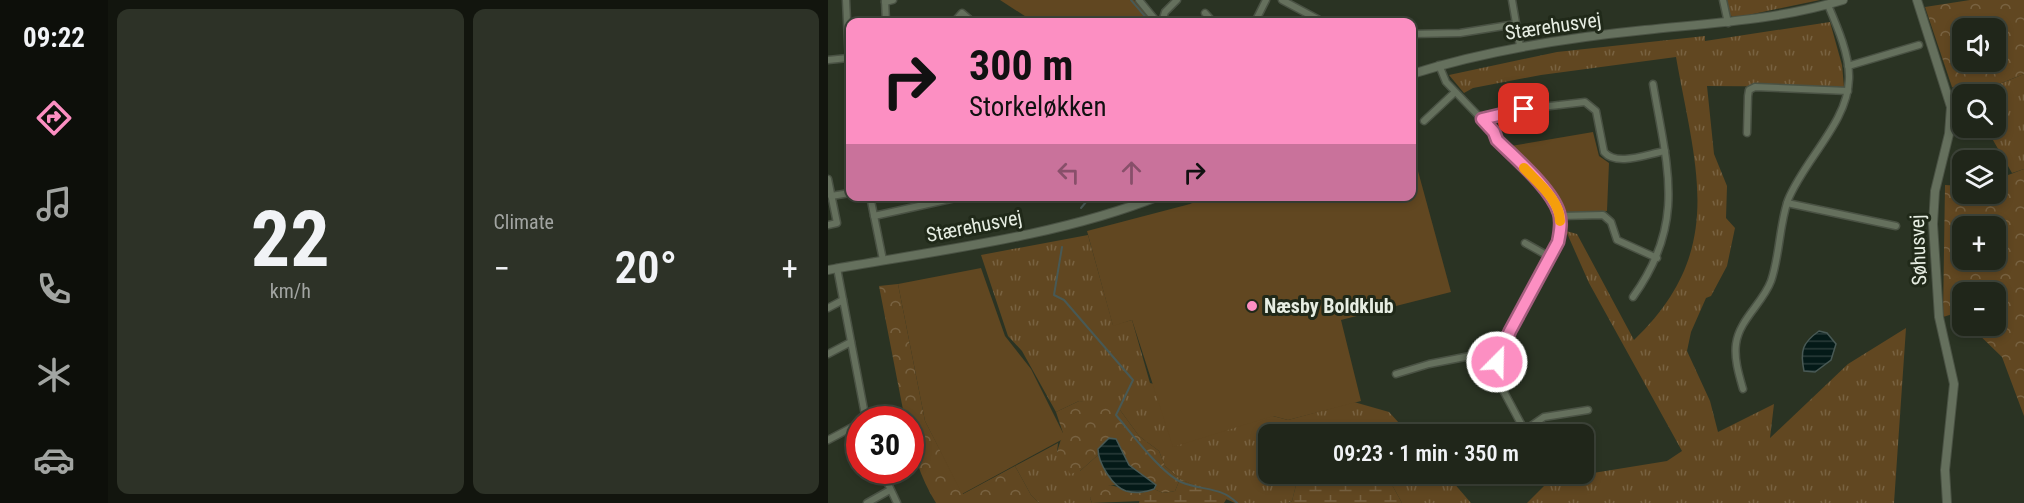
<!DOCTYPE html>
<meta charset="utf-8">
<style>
:root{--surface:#20261a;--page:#2d3227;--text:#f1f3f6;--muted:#a2a5a2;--line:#3d4339;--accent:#fc8fc2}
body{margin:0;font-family:"Roboto Condensed",sans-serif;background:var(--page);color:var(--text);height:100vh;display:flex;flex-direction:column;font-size:22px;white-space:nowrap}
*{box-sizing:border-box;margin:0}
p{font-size:20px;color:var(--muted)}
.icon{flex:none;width:33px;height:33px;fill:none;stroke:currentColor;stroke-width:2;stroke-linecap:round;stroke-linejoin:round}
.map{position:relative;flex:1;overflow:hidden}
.sheet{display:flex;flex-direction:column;gap:9px;padding:9px;background:#12150e;width:720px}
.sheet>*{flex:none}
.guide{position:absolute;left:18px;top:18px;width:570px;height:183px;border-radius:12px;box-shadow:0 3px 9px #0003,0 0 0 2px var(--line);background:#fc8fc2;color:#111;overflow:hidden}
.controls{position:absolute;left:1124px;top:18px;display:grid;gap:12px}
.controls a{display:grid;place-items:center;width:54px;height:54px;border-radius:12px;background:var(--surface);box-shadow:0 3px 9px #0003,0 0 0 2px var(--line);font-size:30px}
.speed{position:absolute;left:18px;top:406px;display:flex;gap:12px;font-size:30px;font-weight:700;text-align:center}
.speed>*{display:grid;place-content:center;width:78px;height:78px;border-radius:50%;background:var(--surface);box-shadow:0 3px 9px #0003,0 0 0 2px var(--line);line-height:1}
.speed .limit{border:9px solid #d22;background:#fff;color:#111}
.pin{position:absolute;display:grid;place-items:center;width:51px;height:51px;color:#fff;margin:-26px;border-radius:12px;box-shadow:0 3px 9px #0006}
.me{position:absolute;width:66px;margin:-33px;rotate:23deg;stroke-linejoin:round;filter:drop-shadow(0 0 4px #0008)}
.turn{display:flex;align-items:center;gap:21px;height:126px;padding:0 24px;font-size:27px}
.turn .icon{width:78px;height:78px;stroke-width:2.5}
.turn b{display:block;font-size:42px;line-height:51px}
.lanes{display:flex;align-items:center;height:57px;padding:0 24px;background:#0003;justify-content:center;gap:30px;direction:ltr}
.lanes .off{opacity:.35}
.big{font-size:45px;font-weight:600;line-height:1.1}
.sheet .widget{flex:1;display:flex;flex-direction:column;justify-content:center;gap:9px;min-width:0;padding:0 21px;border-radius:12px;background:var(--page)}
.sheet .dial{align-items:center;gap:0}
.dial b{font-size:78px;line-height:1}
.heat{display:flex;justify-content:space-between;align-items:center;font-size:33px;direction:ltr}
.sheet .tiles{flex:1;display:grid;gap:9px;grid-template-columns:repeat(2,1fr)}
.trip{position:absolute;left:430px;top:424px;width:336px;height:60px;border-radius:12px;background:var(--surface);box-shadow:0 3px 9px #0003,0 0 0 2px var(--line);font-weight:600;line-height:60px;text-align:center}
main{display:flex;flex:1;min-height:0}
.tabs{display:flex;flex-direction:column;width:108px;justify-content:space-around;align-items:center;background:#0d0f0a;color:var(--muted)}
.tabs .icon{width:42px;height:42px}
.tabs .active{color:var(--accent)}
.tabs b{font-size:27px;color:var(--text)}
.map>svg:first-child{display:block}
.grass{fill:url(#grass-tufts)}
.forest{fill:url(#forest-crowns);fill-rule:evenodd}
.wetland{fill:url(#wetland-marsh)}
.green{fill:#614721}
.water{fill:url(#water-rules);stroke:#485955;stroke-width:1.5}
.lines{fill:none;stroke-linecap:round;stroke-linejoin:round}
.stream{stroke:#485955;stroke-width:2}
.minor-casing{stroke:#4a5244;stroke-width:9}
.tertiary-casing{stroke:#4a5244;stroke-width:10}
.minor{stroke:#65705d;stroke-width:6}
.tertiary{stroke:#65705d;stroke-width:8}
.route-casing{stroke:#a45d7e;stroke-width:15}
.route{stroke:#fc8fc2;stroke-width:10}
.slow{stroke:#f59e0b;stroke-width:10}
.poi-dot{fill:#fc8fc2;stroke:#202919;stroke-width:2}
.labels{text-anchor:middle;stroke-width:6;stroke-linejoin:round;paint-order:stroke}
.street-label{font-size:20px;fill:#e6ede2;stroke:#202919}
.poi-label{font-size:20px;font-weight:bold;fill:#e6ede2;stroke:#202919;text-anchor:start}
</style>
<main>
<nav class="tabs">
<b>09:22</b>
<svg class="icon active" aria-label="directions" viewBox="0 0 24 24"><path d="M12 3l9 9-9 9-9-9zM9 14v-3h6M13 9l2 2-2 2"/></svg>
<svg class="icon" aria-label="music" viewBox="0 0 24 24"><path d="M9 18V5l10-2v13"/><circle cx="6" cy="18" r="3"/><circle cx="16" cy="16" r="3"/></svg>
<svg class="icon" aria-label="phone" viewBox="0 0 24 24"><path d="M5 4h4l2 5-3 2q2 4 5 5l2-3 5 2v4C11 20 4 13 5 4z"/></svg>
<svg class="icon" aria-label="climate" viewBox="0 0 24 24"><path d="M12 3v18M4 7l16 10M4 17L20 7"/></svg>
<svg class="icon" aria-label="car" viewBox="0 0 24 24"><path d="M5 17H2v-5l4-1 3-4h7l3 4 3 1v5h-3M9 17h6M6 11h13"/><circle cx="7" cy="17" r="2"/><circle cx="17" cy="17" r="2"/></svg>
</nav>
<section class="sheet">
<div class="tiles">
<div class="widget dial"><b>22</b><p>km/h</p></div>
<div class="widget"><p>Climate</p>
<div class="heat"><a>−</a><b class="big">20°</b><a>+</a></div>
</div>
</div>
</section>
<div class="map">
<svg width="1196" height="503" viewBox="0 0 1196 503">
<defs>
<pattern id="grass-tufts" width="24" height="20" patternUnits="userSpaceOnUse" patternTransform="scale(1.5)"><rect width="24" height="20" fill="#614721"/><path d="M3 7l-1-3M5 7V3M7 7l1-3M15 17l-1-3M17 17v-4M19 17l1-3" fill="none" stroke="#786241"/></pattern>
<pattern id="forest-crowns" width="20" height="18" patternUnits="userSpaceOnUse" patternTransform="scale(1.5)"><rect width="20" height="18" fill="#614721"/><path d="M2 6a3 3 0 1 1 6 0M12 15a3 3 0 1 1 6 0" fill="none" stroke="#786241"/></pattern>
<pattern id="wetland-marsh" width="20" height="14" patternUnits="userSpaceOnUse" patternTransform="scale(1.5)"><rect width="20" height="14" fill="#614721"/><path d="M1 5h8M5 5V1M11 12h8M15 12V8" fill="none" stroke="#786241"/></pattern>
<pattern id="water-rules" width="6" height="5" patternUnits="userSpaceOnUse" patternTransform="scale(1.5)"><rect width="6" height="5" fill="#041a18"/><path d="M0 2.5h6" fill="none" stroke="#293c39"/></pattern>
</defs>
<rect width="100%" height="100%" fill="#2a3323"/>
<g class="grass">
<polygon points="899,0 992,0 906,18 901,14"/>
<path d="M1002,22L1014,65L1016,87L879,86L886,154L899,186L898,218L907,228L899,266L883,296L878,298L863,332L859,351L882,401L890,432L946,404L942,438L1020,364L1078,328L1066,503H699L722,480L839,461L854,451L761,283L738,231L749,234L806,340C899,251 868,169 848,57L713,75L645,88L636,93L621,75L729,52L877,36V41Z"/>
<polygon points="1196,74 1196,169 1184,173 1158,128 1167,128 1167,94 1147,94"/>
<polygon points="260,235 285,325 304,320 322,383 460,420 526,402 561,412 582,435 441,435 441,474 480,474 468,485 464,501 460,503 407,503 352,479 337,466 331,451 311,436 292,410 251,401 228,412 194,351 180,336 153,255"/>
<polygon points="230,443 229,452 252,471 270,455 278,473 290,485 282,485 262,498 264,503 211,503 203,495 187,466"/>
<polygon points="558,474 618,474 643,503 574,503"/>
</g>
<g class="forest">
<path d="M1142,0H1196V74L1146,94H1136L1124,87L1097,7ZM1134,28H1167V62H1134Z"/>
<path d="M1196,169V416L1174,357L1142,326H1167V292H1134V318L1128,313L1115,317L1117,185L1134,186V194H1167V180ZM1134,226H1167V260H1134Z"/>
<path d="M70,284L97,421L135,494L187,466L203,495L211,503H108C92,477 83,450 82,420H77L51,286Z"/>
<polygon points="251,401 273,403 292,410 311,436 331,451 337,466 352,479 347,491 335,493 326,489 328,485 301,465 288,439 281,438 270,449 270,455 252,471 242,474 229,452 235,433 228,412"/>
<polygon points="282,485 313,493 313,501 264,503 262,498 269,490"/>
</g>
<g class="wetland">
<polygon points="480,474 558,474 574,503 460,503 464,501 468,485"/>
<polygon points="352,479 399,498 396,503 311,503 313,493 326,489 335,493 347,491"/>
</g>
<g class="green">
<polygon points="172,0 306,0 325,22 206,22"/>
<polygon points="765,132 771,156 781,163 779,211 740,213 735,210 726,192 683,146"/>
<polygon points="584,149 623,292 513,320 533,401 460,420 445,416 345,447 304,320 285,326 259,231 362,204 377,197 584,196"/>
<polygon points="153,268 177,336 203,369 235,433 235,439 134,494 97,421 70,284"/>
</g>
<g class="water">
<path d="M991,331L999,333L1008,344L1003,360L987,372L976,371C972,351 974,343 991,331Z"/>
<path d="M281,438L288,439L301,465L328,485L326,489C317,492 309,494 298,491C285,487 270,463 270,449Z"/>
</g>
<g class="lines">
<g class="stream">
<polyline points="303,0 322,22"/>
<polyline points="253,208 263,196"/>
<path d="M234,247L226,295L236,300L305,380L288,415C303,433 333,473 353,482C374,491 392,486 409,503"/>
</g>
<g class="minor-casing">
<g id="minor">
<polyline points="18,0 22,83"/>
<polyline points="57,0 58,22"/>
<polyline points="311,0 329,22"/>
<polyline points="454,0 495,22"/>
<polyline points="684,0 692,46"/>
<polyline points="895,0 900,23"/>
<polyline points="57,2 65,0"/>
<polyline points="377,13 385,22"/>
<polyline points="126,22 134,13 141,19 138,22"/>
<polyline points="334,22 337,12 349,0"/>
<polyline points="427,22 438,0"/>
<polyline points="584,34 632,33 688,24"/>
<polyline points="0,60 20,58"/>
<polyline points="611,65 618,82 666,132 669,140 723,197 732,216 730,241 688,319 669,362 676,392 699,435"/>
<polyline points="1020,66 1091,45"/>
<path d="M654,119L696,109L757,102L768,111L776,152C789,167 819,154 837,151"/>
<polyline points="596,121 627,92"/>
<polyline points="919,133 920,96 921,90 927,87 1020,91"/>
<polyline points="0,179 9,223 0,225"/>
<polyline points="3,196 22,193"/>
<polyline points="42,196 55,260"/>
<polyline points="959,203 1068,226"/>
<polyline points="46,216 136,196"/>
<polyline points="732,216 775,215 783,222 789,240 829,258"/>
<polyline points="697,243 722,257"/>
<polyline points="9,268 38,420"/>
<path d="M805,297C859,222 839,167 825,84"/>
<polyline points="0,308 15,300"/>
<polyline points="0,354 23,342"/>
<polyline points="568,374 601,364 673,350"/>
<path d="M915,389C911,375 906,359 908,344C911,320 935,303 943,281C952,255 951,226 960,200C976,160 1020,122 1021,79C1022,56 1009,26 1000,5"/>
<polyline points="690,435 716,417 760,410"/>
<polyline points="0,440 32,423"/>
<polyline points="54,471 69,503"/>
<polyline points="39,503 62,490"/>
</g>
</g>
<g class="tertiary-casing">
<g id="tertiary">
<polyline points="1089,0 1123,107 1121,134 1107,191 1105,224 1111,317 1126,384 1117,470 1119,503"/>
<path d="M584,74C659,50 737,38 817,30C884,23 950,20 1015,0"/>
<path d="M0,270C106,251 232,236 331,196"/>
</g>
</g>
<use href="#minor" class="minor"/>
<use href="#tertiary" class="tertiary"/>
</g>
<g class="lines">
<g class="route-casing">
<path id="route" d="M669,362L682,331L730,242C732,232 734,222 731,213C724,189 687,158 669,140L666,132L654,119L696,109"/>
</g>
<use href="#route" class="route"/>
<path class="slow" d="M696,168C709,182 732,200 732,221"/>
</g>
<circle class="poi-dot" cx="424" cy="306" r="6"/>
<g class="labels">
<g class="street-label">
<text transform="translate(725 26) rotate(-8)" y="7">Stærehusvej</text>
<text transform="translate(146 226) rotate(-11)" y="7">Stærehusvej</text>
<text transform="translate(1090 250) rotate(-92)" y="7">Søhusvej</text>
</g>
<g class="poi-label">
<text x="436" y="313">Næsby Boldklub</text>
</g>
</g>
</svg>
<div class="controls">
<a><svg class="icon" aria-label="sound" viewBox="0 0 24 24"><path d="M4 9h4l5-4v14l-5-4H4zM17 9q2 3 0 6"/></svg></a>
<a><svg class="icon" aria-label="search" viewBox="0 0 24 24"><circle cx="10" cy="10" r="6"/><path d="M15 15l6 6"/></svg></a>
<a><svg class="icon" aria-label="layers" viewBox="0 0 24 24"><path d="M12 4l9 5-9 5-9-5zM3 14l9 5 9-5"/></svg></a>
<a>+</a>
<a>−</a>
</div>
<div class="speed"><div class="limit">30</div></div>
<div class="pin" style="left:696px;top:109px;background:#d93025"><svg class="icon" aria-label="arrive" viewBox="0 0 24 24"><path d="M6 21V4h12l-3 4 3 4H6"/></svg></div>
<svg class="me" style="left:669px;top:362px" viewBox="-20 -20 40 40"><circle r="17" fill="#fc8fc2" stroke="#fff" stroke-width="3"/><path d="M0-11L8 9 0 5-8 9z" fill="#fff"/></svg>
<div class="trip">09:23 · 1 min · 350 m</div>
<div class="guide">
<div class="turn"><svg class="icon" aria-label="right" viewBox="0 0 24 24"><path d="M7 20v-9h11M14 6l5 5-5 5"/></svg><div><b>300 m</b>Storkeløkken</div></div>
<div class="lanes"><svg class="icon off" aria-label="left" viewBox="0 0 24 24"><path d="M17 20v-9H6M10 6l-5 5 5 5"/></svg><svg class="icon off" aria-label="ahead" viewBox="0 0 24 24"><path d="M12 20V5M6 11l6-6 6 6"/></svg><svg class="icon" aria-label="right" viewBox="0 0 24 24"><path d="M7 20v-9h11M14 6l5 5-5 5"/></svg></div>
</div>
</div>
</main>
